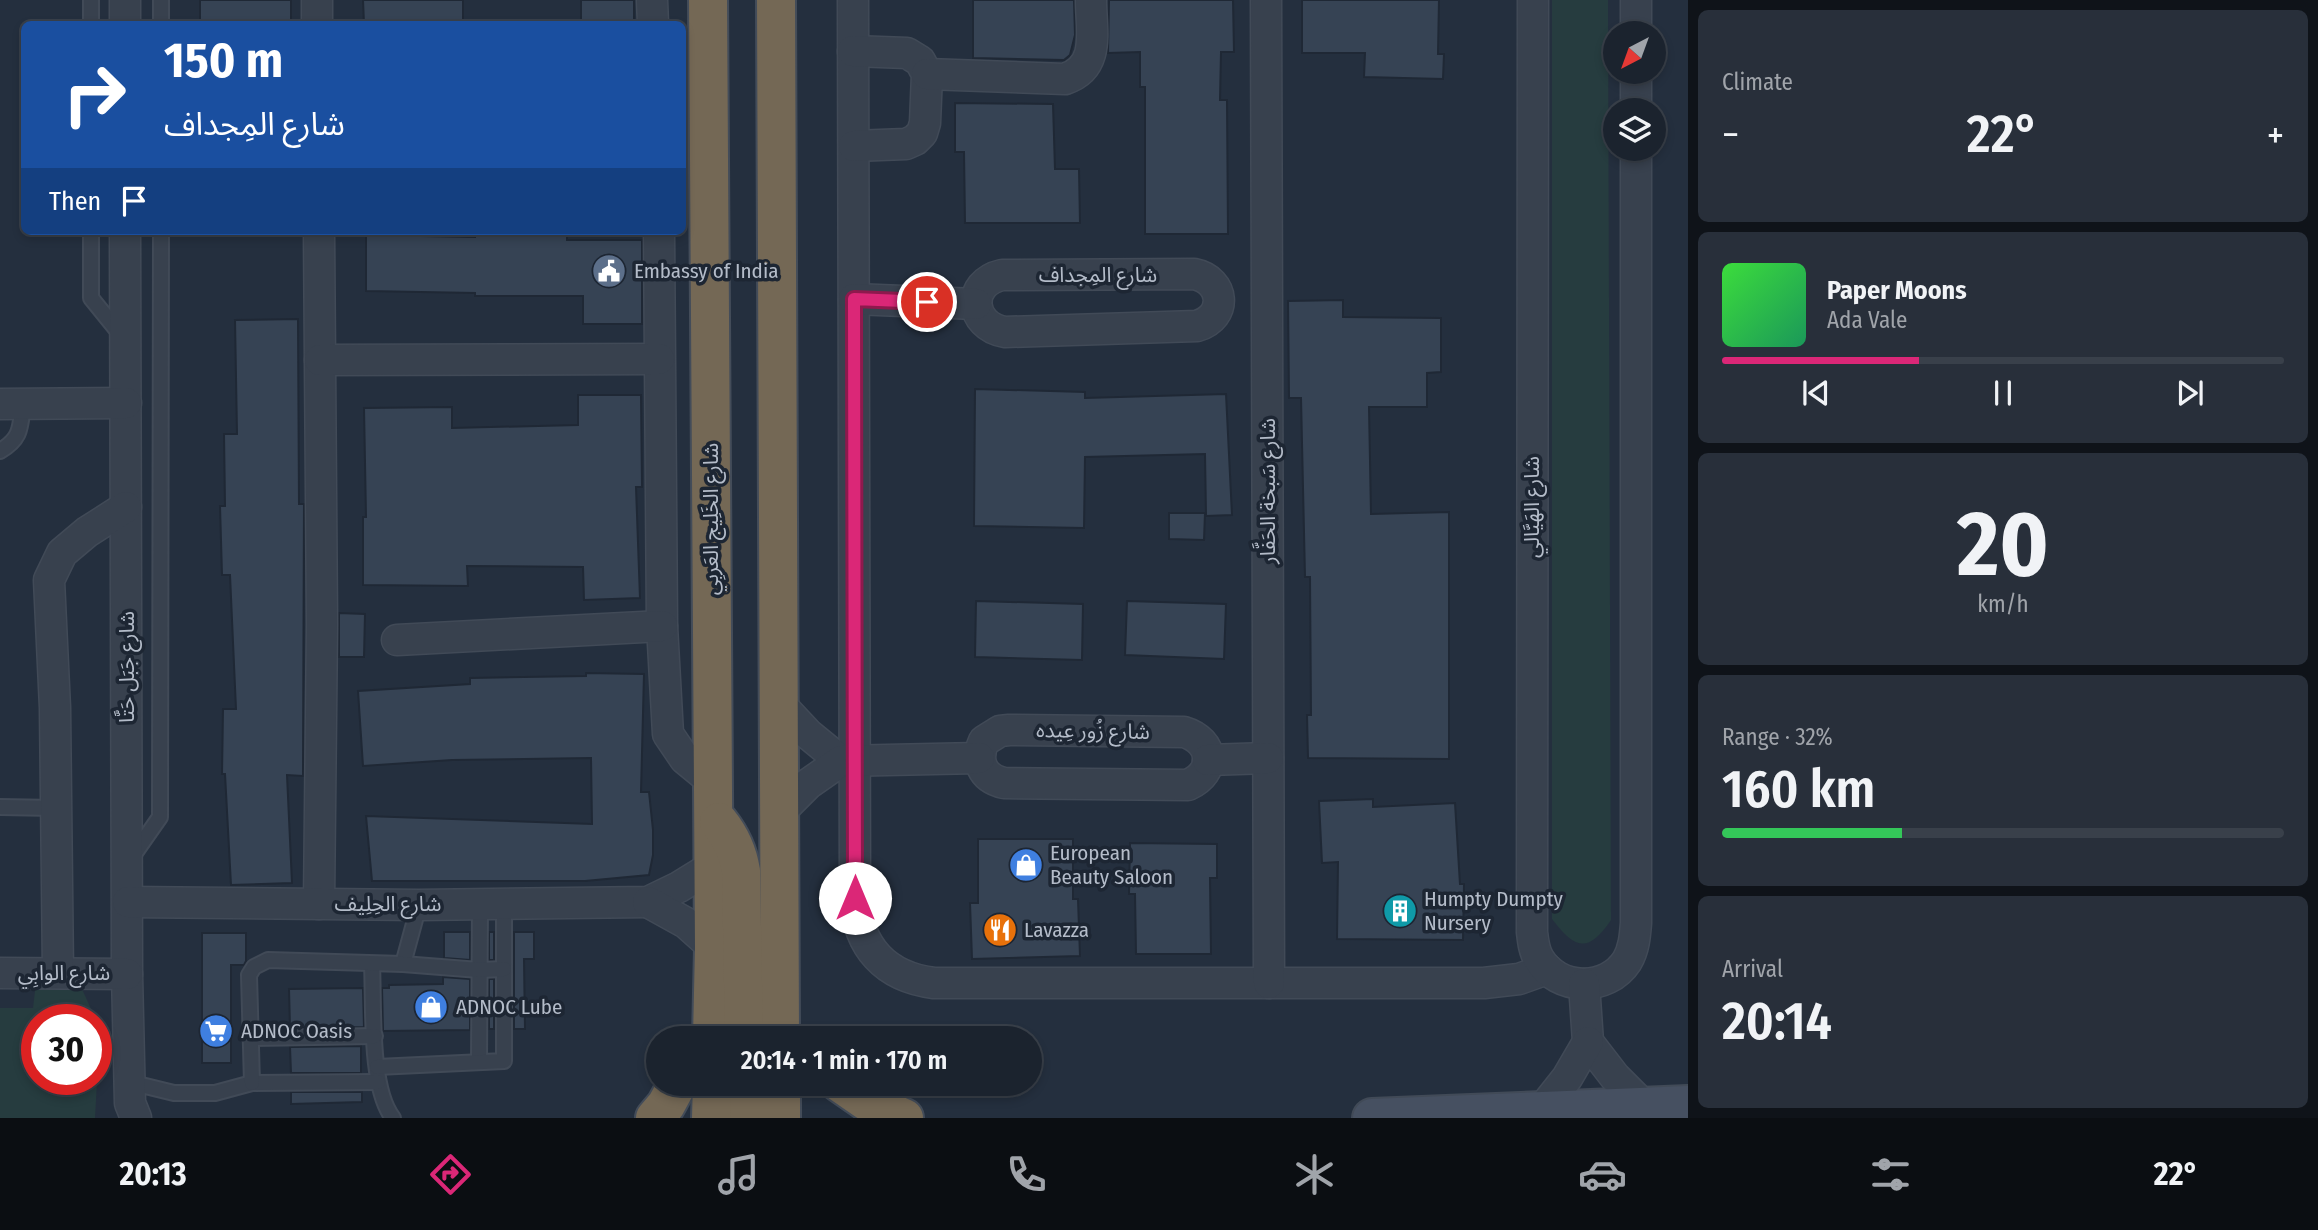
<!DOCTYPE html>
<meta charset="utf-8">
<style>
:root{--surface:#1b232e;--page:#282f3a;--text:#f1f3f6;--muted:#a0a4aa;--line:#39404a;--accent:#db2777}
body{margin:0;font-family:"Fira Sans Condensed","Noto Sans Arabic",sans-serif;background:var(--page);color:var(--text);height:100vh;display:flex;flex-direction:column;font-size:26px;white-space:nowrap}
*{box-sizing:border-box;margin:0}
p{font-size:23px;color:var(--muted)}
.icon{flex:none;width:38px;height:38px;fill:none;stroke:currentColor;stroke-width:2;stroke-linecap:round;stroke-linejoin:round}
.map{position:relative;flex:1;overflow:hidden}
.sheet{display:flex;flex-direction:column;gap:10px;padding:10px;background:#0f1319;width:630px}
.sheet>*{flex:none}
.guide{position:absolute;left:21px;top:21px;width:665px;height:214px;border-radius:10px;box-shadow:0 4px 10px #0003,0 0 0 2px var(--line);background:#1a4fa0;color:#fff;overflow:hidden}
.needle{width:46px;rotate:221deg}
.tools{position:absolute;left:1603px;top:21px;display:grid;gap:14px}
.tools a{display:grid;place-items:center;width:63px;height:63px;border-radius:50%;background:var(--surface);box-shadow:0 4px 10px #0003,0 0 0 2px var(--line);font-size:35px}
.speed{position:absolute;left:21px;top:1004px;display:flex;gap:14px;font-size:35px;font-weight:700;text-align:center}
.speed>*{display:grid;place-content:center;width:91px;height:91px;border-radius:50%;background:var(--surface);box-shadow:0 4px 10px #0003,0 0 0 2px var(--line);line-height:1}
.speed .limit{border:10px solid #d22;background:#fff;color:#111}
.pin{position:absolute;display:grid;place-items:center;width:60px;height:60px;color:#fff;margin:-30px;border:4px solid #fff;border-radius:50%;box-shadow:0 2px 7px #0007}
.me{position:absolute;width:77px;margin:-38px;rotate:0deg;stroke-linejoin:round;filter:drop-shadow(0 0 5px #0008)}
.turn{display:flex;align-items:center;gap:24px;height:147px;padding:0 28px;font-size:32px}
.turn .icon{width:91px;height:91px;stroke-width:2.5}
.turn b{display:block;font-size:49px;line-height:60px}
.then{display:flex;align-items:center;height:66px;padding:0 28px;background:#0003;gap:14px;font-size:26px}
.big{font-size:52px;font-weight:600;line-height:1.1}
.sheet .tile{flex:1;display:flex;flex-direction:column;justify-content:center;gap:10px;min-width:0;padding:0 24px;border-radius:10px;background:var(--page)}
.sheet .dial{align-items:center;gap:0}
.dial b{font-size:91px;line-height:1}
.song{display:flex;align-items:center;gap:21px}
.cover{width:84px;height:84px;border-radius:10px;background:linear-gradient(135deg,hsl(120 70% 55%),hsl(150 70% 35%))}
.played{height:7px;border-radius:4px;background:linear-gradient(90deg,var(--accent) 35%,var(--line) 35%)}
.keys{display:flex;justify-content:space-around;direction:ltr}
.heat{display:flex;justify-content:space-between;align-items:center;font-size:38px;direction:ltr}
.charge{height:10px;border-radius:5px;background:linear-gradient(90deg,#34c759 32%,var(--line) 0)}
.trip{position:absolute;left:646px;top:1026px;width:396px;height:70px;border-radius:35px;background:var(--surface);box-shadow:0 4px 10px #0003,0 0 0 2px var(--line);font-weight:600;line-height:70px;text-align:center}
.menu{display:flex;height:112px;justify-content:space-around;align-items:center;background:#0b0e12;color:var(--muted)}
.menu .icon{width:49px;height:49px}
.menu .current{color:var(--accent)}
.menu b{font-size:32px;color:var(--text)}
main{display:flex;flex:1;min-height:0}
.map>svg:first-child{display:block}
.green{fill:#263c3f}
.building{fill:#364354;stroke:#1f2835;stroke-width:2}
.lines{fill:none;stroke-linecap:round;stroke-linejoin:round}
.lane-casing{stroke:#414a57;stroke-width:18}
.street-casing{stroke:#414a57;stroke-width:33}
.secondary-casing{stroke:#414a57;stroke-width:42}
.highway-casing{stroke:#434c59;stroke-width:42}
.lane{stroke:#38414e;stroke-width:14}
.street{stroke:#38414e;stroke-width:30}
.secondary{stroke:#465061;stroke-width:38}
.highway{stroke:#746855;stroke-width:38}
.route-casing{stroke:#8e194d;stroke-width:18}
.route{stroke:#db2777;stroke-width:12}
.labels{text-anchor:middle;stroke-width:7;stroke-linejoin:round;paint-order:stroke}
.poi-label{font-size:21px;fill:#b4bcc9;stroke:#1d2633;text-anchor:start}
.street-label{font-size:21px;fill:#b4bcc9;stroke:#1d2633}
</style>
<main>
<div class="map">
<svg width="1688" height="1118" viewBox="0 0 1688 1118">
<rect width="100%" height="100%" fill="#242f3e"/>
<g class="green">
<path d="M1552,0H1608L1611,920C1588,954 1575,949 1552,919Z"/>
<polygon points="60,979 82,989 96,1020 37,1020 37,1080 96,1080 96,1020 100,1028 95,1118 0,1118 0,1008 33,1008 36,982"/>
</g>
<g class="building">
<polygon points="200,0 291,0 291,24 200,23"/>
<polygon points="363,0 463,0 463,24 364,24"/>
<rect x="581" y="0" width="53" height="24"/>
<polygon points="973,0 1074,0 1075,35 1070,55 1064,60 973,58"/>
<polygon points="1109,0 1233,0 1234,52 1221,52 1220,100 1227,100 1228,234 1145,234 1145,87 1140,87 1140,52 1108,53"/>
<polygon points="1302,0 1439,0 1438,54 1444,54 1443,79 1364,77 1365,53 1302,53"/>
<polygon points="955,103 1053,104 1055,169 1079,169 1080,223 965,223 964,152 955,152"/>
<polygon points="475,234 567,234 567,240 642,240 642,324 583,324 583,296 475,296 475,293 366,291 366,235 475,237"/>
<polygon points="1343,300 1343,317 1441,318 1441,372 1427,373 1427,407 1369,407 1371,514 1449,512 1449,759 1308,758 1307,715 1311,715 1310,577 1305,577 1301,398 1289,398 1288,301"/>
<polygon points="298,319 299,504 304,504 303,776 287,775 292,883 231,885 225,774 222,774 223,709 236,709 230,575 222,575 220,506 225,506 224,434 237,434 235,320"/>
<polygon points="975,389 1085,392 1085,398 1226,394 1232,515 1206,516 1205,454 1085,457 1084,528 974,526"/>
<polygon points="578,395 641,395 642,487 636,487 640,598 584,600 583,567 467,566 468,586 363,585 363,517 366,517 364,408 452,407 452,428 578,425"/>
<polygon points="1169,513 1205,513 1204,540 1169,539"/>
<polygon points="976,601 1083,604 1082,660 975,657"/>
<polygon points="1127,601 1226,604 1224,659 1125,655"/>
<polygon points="339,613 365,614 364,657 339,657"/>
<polygon points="586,673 644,674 641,792 649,792 653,830 653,855 649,875 585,881 372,881 366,816 592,824 591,758 452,760 363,766 358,691 470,684 470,678 586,676"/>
<polygon points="1373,799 1373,807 1455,803 1460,884 1464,884 1463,940 1337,939 1338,862 1322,863 1319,801"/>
<polygon points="978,839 1073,839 1073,899 1078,899 1080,956 972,959 970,903 978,903"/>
<polygon points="1130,843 1217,844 1217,878 1210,878 1211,954 1136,954 1135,894 1129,894"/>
<polygon points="444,932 470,932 470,960 444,958"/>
<rect x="489" y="932" width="5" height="28"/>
<polygon points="514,932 534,932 534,959 524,959 525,1029 514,1029"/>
<polygon points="202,933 246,933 246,961 244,965 231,965 231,1063 202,1063"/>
<polygon points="443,977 470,979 470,1030 383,1031 382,988 389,988 389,985 443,984"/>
<rect x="489" y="979" width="5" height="50"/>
<polygon points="363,988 364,1027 290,1028 289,989"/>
<polygon points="361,1046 361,1073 291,1073 290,1047"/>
<polygon points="291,1092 362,1092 362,1102 291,1104"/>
</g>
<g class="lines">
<g class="lane-casing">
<g id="lane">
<polyline points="91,0 91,24"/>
<polyline points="161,24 161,0"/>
<polyline points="91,231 91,298 121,335"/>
<path d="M0,451C22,438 20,427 23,404"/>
<polyline points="0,807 55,808"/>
<polyline points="132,857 160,817 161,231"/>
<path d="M372,964C374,1004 369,1088 393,1118"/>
<polyline points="403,964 419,905"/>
<polyline points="250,1038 375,1036"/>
<polyline points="479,1062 480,904"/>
<polyline points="377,1067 504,1061 504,904"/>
<polyline points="129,1082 174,1093 215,1093 252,1083 378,1082"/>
<polyline points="252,1083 249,975 254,967 268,960 403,964 479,970 504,969"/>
</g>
</g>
<g class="street-casing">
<g id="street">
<polyline points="125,0 125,24"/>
<polyline points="317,0 317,24"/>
<polyline points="652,0 653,24"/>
<path d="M853,0L855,898C858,947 885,977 934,983H1484L1519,979L1547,969"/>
<polyline points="1266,0 1269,983"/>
<path d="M1533,0L1532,932C1533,941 1534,951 1539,959C1558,991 1607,992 1627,961C1634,949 1635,936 1636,923V149"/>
<polyline points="1636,0 1636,33"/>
<polyline points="853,51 907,53 920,61 927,74 925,123 922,133 915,140 906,144 854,146"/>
<polyline points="1636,72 1636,110"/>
<path d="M927,74L1065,79C1101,67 1091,31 1091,0"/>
<polyline points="125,231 127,974 130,1103 136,1118"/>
<polyline points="319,231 322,624 319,904"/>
<polyline points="659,231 662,626 668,734 685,759 713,782"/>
<path d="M1194,274C1225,280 1228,317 1197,326L1005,332C969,326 966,283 1002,275Z"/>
<polyline points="854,299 976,304"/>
<polyline points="320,360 659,359"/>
<polyline points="0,404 126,403"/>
<polyline points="397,640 662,626"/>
<polyline points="779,703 808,734 841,761"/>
<path d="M1009,730L1184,732C1214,741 1217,772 1188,785L1004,783C982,778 975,761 984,741L1000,731Z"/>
<polyline points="1208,760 1268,758"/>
<polyline points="779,813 808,784 841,761 979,758"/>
<polyline points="128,902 419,905 648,902 679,887 713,866"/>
<polyline points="648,902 686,923 714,948"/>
<polyline points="0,973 127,974"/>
<polyline points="58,973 55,708 49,580 62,553 87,532 126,507"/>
<polyline points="1584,984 1588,1042 1615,1077 1646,1108"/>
<polyline points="1540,1112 1567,1078 1588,1042"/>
</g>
</g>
<g class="secondary-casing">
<polyline id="secondary" points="1372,1118 1688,1105"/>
</g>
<g class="highway-casing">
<g id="highway">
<polyline points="708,0 714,948 712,1038"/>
<polyline points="776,0 780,1038"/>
<path d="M719,822C731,837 738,852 741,871L744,1038"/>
<polyline points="745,1083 746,1118"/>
<polyline points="781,1083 781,1118"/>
<polyline points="840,1083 866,1101 904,1118"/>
<polyline points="655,1118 666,1105 678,1083"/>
<polyline points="711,1118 712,1083"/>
</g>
</g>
<use href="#lane" class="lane"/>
<use href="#street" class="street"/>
<use href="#secondary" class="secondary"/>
<use href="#highway" class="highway"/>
</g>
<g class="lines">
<g class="route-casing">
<polyline id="route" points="855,898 854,299 927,302"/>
</g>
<use href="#route" class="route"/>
</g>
<defs>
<g id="civic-disc" transform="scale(1.75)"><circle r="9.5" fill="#5c6f8a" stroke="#1d2633"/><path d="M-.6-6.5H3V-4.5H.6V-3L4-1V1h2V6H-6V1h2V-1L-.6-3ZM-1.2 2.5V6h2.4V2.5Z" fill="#fff"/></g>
<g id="shop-disc" transform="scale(1.75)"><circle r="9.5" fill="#3f7fe0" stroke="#1d2633"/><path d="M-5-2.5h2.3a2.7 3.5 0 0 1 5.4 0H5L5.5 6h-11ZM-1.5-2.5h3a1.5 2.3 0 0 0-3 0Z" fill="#fff"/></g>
<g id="building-disc" transform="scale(1.75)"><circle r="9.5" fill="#0f9aa8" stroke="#1d2633"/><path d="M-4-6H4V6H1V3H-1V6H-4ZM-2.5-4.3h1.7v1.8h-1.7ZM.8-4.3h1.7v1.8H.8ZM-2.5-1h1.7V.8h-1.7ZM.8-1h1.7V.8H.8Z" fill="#fff"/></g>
<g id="restaurant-disc" transform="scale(1.75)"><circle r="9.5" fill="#e8710a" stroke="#1d2633"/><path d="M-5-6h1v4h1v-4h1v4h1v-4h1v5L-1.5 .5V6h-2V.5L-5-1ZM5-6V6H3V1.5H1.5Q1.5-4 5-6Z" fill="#fff"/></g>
<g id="supermarket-disc" transform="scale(1.75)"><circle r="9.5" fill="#3f7fe0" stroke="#1d2633"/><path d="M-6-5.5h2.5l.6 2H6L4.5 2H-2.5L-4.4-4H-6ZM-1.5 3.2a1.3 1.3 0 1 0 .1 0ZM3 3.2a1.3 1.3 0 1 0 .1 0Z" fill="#fff"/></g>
</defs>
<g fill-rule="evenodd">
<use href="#civic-disc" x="609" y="271"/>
<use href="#shop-disc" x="1026" y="865"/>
<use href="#building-disc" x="1400" y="911"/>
<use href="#restaurant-disc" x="1000" y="930"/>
<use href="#shop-disc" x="431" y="1007"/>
<use href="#supermarket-disc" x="216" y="1031"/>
</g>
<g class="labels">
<g class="poi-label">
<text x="634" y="278">Embassy of India</text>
<text x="1050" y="860">European<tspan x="1050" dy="24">Beauty Saloon</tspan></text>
<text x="1424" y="906">Humpty Dumpty<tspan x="1424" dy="24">Nursery</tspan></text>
<text x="1024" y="937">Lavazza</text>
<text x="456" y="1014">ADNOC Lube</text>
<text x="241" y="1038">ADNOC Oasis</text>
</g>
<g class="street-label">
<text x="1098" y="282">شارع المِجداف</text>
<text transform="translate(1268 491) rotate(-90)" y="7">شارع سَبخة الحَفَّار</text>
<text transform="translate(1532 507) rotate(-90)" y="7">شارع الهَيَّالي</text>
<text transform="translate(711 519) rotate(-90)" y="7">شارع الخَلِيج العَربِي</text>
<text transform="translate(127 667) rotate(-90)" y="7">شارع جَبَل حَتَّا</text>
<text transform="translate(1093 731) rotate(1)" y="7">شارع زُور عِيده</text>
<text x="388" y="911">شارع الحِلِيف</text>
<text x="64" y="980">شارع الوابِي</text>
</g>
</g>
</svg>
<div class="tools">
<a><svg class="needle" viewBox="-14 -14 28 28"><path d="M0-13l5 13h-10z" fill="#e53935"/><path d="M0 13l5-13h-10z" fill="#a0a4aa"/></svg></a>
<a><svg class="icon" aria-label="layers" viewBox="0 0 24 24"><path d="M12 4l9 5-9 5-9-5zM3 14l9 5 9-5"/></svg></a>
</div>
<div class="speed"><div class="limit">30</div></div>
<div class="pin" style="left:927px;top:302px;background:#d93025"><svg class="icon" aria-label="arrive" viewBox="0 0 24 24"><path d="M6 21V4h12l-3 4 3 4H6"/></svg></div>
<svg class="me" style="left:855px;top:898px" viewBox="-20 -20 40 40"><circle r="19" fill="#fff"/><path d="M0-13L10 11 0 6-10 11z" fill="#db2777"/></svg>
<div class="trip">20:14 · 1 min · 170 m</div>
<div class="guide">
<div class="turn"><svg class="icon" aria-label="right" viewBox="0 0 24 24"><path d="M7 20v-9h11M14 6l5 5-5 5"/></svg><div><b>150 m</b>شارع المِجداف</div></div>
<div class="then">Then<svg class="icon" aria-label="arrive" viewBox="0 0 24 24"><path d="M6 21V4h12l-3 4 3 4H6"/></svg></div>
</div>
</div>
<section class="sheet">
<div class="tile"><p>Climate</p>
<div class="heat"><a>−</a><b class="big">22°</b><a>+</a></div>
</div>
<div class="tile">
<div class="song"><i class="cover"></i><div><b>Paper Moons</b><p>Ada Vale</p></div></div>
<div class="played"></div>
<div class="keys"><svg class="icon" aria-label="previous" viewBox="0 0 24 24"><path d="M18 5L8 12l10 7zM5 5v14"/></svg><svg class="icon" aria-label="pause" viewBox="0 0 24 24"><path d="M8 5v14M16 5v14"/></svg><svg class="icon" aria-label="next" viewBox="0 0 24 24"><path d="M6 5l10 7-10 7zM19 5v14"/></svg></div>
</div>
<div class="tile dial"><b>20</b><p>km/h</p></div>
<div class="tile"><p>Range · 32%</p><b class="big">160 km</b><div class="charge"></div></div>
<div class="tile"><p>Arrival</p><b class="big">20:14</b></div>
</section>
</main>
<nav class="menu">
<b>20:13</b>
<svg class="icon current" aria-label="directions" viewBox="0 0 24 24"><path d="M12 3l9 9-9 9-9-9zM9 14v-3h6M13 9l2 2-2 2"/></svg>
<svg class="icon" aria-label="music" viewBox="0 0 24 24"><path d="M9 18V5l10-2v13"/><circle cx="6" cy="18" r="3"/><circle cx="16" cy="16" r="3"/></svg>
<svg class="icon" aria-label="phone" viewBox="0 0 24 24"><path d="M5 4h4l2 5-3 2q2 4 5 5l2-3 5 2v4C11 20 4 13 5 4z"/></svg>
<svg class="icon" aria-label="climate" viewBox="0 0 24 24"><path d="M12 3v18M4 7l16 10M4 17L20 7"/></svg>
<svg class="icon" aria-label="car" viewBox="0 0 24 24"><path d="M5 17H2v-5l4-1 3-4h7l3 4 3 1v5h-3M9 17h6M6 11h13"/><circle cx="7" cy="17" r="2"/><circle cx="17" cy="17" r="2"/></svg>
<svg class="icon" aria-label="filters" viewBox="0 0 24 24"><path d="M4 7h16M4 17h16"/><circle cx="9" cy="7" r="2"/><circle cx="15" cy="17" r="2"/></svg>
<b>22°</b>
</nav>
